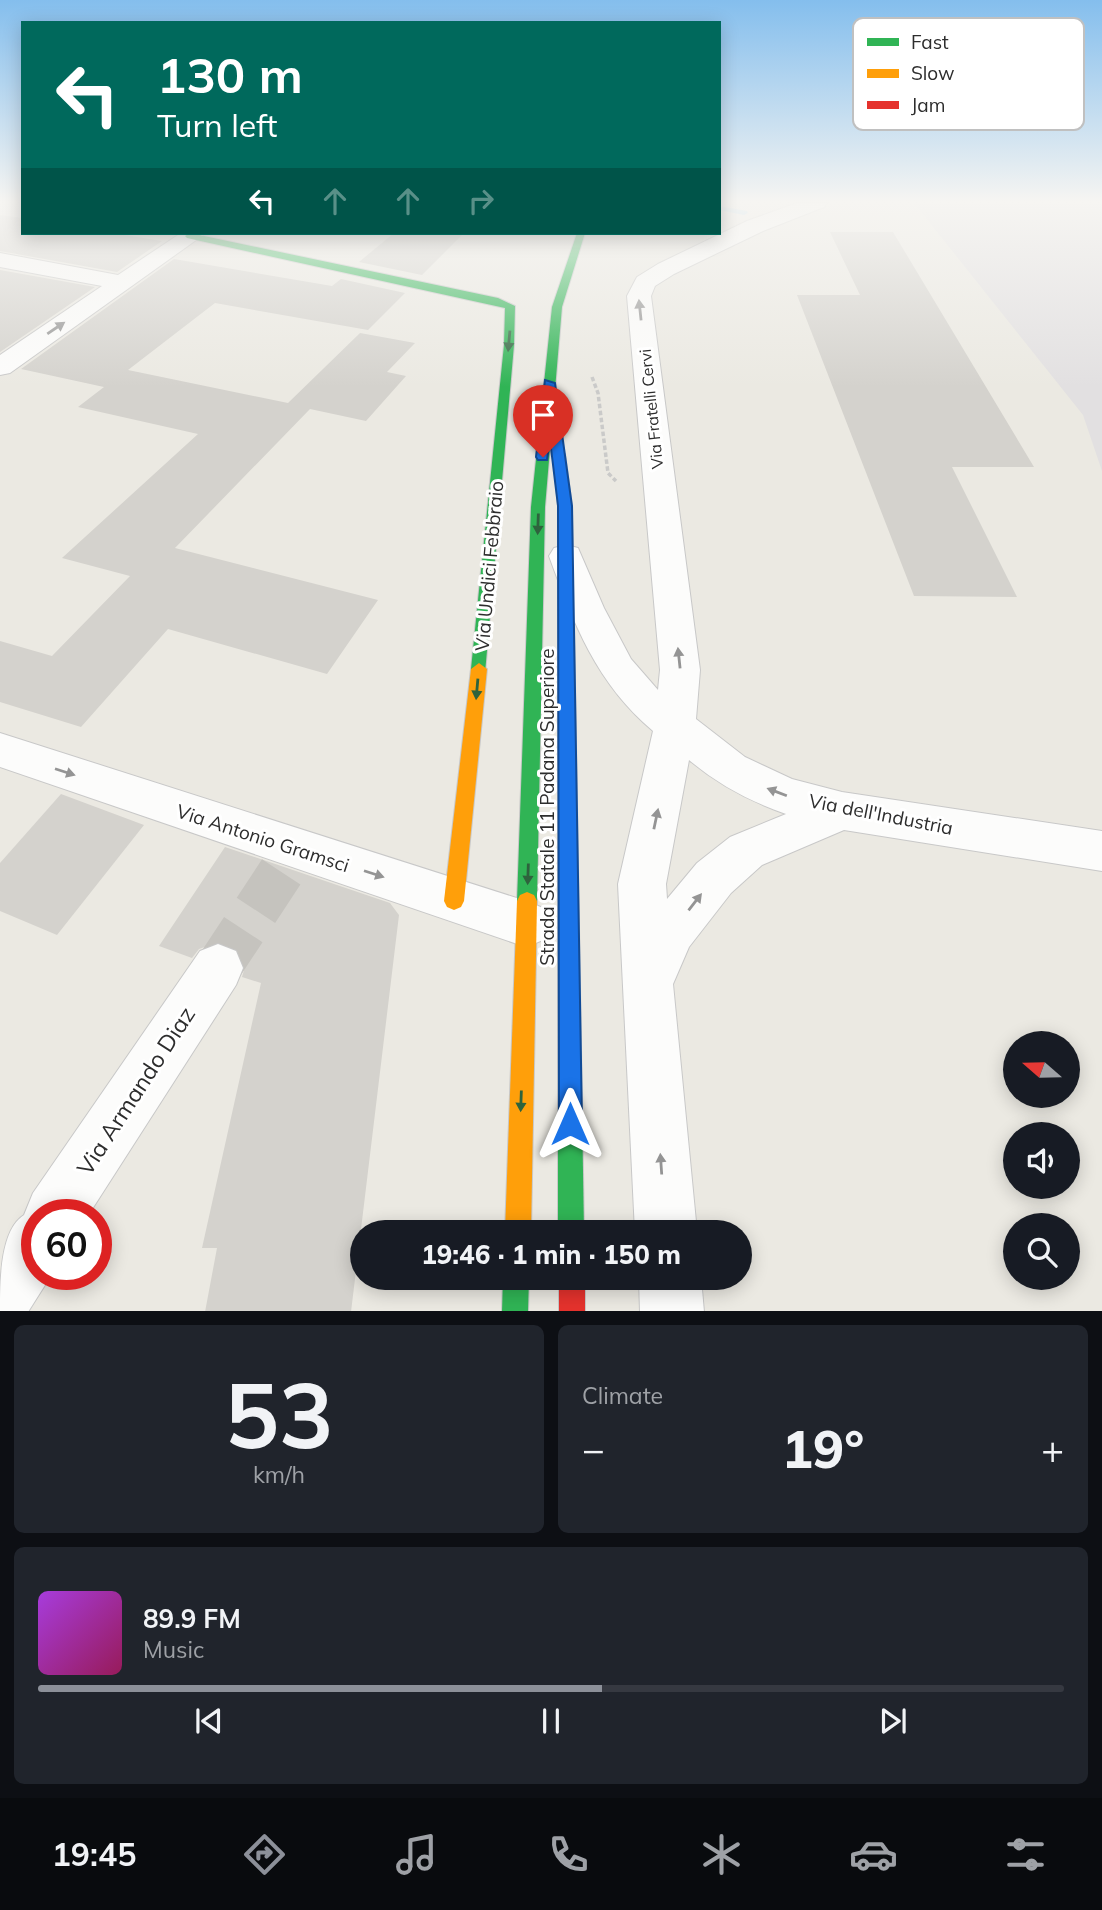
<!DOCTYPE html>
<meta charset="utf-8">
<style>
:root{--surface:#171b24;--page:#20242c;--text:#f1f3f6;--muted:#9ea1a6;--line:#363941;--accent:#8c9099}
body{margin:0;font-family:Mulish,sans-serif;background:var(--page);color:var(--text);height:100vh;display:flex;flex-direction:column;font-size:26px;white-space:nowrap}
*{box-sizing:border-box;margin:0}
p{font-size:23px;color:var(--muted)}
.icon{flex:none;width:38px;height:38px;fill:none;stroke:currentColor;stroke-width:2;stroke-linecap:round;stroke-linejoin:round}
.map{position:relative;height:1311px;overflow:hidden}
.panel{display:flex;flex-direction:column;gap:14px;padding:14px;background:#0d0f14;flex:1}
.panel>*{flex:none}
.banner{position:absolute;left:21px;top:21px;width:700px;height:214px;border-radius:0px;box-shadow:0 4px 18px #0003;background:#00695c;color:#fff;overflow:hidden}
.needle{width:46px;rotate:290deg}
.tools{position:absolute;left:1003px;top:1031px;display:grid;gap:14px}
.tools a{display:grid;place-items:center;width:77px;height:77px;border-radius:50%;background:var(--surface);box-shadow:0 4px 18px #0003;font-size:35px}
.speed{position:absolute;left:21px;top:1199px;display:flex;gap:14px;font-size:35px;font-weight:700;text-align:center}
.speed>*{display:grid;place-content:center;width:91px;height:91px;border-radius:50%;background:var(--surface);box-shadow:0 4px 18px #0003;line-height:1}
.speed .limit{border:10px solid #d22;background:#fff;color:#111}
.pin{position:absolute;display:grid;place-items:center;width:60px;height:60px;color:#fff;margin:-72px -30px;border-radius:50% 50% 50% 0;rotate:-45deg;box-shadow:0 0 7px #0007}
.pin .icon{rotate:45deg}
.me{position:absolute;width:77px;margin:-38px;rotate:0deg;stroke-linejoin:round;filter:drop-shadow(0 0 5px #0008)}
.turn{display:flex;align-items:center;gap:24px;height:147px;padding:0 21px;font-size:32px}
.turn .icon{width:91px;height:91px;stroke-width:2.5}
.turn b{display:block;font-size:49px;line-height:60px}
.lanes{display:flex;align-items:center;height:66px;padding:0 21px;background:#0003;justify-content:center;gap:35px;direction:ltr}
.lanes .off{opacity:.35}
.big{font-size:52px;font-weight:800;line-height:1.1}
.panel .widget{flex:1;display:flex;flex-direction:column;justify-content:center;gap:10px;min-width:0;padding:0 24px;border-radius:10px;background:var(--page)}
.panel .dial{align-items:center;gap:0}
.dial b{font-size:91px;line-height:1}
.song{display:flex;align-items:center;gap:21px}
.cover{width:84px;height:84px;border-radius:10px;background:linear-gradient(135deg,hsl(280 70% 55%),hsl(330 70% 35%))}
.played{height:7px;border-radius:4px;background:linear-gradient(90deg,var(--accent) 55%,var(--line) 55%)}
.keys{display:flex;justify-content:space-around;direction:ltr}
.heat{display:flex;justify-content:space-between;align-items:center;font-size:38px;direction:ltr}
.panel .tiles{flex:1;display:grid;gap:14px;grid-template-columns:1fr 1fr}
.widget:last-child{grid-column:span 2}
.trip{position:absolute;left:350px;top:1220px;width:402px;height:70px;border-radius:35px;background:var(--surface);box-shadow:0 4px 18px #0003;font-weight:800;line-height:70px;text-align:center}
.tab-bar{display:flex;height:112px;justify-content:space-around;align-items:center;background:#090b0e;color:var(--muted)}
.tab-bar .icon{width:49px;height:49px}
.tab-bar .on{color:var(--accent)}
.tab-bar b{font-size:32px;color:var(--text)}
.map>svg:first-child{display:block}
.industrial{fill:#e2e0e1}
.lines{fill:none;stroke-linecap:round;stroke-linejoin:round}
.stream{fill:#8ecef4;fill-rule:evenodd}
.building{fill:#d4d2cd}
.street-tunnel{stroke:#c5c3be;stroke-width:46;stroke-dasharray:46 23;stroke-linecap:butt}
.street-casing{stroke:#c8c8c8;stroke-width:2}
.fast-casing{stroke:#c8c8c8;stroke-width:2}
.slow-casing{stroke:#c8c8c8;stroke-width:2}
.jam-casing{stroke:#c8c8c8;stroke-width:2}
.path{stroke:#cacac9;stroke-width:3.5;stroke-dasharray:4.5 2.5;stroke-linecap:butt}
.street{fill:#fcfcfb;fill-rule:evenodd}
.fast{fill:#30b455;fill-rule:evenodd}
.slow{fill:#ff9f0a;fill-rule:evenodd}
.jam{fill:#e5322d;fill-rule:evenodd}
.oneway{fill:#949494}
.oneway2{fill:#2e633d}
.route{fill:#1a73e8;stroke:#114b97;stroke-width:2}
.labels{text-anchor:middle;stroke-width:6;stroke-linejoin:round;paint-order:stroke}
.far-street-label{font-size:16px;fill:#2d2d2d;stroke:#fff}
.street-label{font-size:19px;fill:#2d2d2d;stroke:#fff}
.near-street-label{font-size:23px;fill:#2d2d2d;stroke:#fff}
.key{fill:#fff;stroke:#c0c0c0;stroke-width:2}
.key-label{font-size:19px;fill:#2d2d2d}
</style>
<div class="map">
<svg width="1102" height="1312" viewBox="0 0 1102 1312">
<rect width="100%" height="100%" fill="#ebe9e2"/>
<polygon class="industrial" points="914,203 1102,203 1102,471 1083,415"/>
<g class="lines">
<polygon class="stream" points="719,206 747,211 748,213 744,215 719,210"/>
</g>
<g class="building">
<polygon points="0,215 23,218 23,233 112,233 162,241 117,272 0,251"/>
<polygon points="830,232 893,232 1034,467 952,467 1017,597 914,596 797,295 860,295"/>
<polygon points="394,233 464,233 422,275 359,262"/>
<polygon points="174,259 332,286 341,279 405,293 368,330 215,303 128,370 288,403 360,333 415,343 387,372 406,376 366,421 310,409 175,548 378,600 327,674 168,629 81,727 0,702 0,641 52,656 130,576 62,558 198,434 78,407 104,387 21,369"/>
<polygon points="0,270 95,287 0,352"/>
<polygon points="61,794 144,825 57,935 0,911 0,863"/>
<polygon points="225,847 390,903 399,915 351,1312 205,1312 217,1248 202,1248 261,983 242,977 245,967 238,950 219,942 199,949 192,958 159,946"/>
</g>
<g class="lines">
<polyline class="street-tunnel" points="218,968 293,854"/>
<g class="street-casing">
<g id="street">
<path d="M797,203H827L824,207L763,231L674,274L655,286L651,296L700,670L696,719L745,757L792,779L842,792L1102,831V871L844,830L762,865L731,893L689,947L673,984L697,1232H635L618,884L653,731C596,683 574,624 549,556L554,548L566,545L578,548L604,608L631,659L658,690L660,670L627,296L637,277L658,264L747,221ZM689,760C719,785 749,801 786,814L730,837L697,863L667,899L666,884Z"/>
<polygon points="181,233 206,233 10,373 0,375 0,355 102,286 0,267 0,253 118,275"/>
<polygon points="0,733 526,901 543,908 551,924 543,940 526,947 0,767"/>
<path d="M218,944L236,951L243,968L236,985L89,1214H37V1274H52L28,1312H0C0,1281 0,1230 24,1215L33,1193L200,951Z"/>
<polygon points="639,1278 701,1278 704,1312 640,1312"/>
</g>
</g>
<g class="fast-casing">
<g id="fast">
<polygon points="190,233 498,298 515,306 514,345 485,673 473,673 471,669 504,345 505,308 187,238 185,236"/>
<polygon points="577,233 585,233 562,307 545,507 537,901 534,907 527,910 520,907 517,901 531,507 552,307"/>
<polygon points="566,620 574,625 584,1232 558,1232 558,625"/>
<polygon points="503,1278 529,1278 528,1312 502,1312"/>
</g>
</g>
<g class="slow-casing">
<g id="slow">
<polygon points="479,663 487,669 464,901 461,907 454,910 447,907 444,901 471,669"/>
<polygon points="527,892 534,895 537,901 531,1232 505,1232 517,901 520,895"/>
</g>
</g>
<g class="jam-casing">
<g id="jam">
<polygon points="559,450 565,454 572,506 574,625 566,630 558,625 558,506 553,454"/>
<rect x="559" y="1278" width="26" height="34"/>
</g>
</g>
<polyline class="path" points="592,377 598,393 608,473 616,481"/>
<use href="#street" class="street"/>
<use href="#fast" class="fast"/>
<use href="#slow" class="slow"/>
<use href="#jam" class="jam"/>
</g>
<defs><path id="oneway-solid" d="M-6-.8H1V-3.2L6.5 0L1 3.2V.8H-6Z" transform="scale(1.75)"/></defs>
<g class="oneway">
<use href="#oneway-solid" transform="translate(640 310) rotate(-96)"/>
<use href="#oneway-solid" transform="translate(56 328) rotate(-34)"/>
<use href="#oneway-solid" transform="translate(679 658) rotate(-96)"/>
<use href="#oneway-solid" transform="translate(65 772) rotate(18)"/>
<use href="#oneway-solid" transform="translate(777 792) rotate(-159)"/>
<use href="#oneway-solid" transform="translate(656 819) rotate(-78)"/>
<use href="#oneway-solid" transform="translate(374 874) rotate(18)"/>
<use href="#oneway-solid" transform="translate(695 902) rotate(-52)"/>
<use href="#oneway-solid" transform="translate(661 1164) rotate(-94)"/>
</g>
<g class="oneway2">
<use href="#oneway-solid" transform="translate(509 341) rotate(95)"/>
<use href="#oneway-solid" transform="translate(538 524) rotate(92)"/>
<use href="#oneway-solid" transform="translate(477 689) rotate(95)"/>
<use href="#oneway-solid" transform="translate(528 874) rotate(92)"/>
<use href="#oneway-solid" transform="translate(521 1101) rotate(92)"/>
</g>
<linearGradient id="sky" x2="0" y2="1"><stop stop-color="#84beed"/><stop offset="0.52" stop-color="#f6f5f2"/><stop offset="1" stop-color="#f6f5f2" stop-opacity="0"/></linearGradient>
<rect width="1102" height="387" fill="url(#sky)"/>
<polygon class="route" points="545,380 555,383 572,506 582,1124 579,1132 570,1135 562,1132 559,1124 558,506 550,440 547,460 538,460 536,457"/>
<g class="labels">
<g class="far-street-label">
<text transform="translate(651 409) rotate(-96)" y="6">Via Fratelli Cervi</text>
</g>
<g class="street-label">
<text transform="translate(489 566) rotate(-85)" y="7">Via Undici Febbraio</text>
<text transform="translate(547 807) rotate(-90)" y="7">Strada Statale 11 Padana Superiore</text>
<text transform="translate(881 814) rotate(11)" y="7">Via dell'Industria</text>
<text transform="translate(263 838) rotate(18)" y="7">Via Antonio Gramsci</text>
</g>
<g class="near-street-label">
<text transform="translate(136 1091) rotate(-57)" y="8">Via Armando Diaz</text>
</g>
</g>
<rect x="853" y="18" width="231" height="112" rx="10" class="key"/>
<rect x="867" y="38" width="32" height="8" fill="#30b455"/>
<rect x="867" y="69" width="32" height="9" fill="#ff9f0a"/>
<rect x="867" y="101" width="32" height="8" fill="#e5322d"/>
<g class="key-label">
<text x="911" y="49">Fast</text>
<text x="911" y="80">Slow</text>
<text x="911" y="112">Jam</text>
</g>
</svg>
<div class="tools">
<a><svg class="needle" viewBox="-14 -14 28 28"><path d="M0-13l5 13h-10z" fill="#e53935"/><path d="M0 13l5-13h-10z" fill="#9ea1a6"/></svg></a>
<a><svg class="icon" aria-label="sound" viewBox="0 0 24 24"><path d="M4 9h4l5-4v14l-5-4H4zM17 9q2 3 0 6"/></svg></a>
<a><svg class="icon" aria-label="search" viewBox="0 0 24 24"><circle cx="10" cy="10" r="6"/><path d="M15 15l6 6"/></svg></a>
</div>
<div class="speed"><div class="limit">60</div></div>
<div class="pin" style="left:543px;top:457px;background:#d93025"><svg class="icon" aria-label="arrive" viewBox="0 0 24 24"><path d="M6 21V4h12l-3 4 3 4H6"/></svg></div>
<svg class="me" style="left:570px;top:1124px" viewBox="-20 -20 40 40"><path d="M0-17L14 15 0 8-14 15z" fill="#1a73e8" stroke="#fff" stroke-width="4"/></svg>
<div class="trip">19:46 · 1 min · 150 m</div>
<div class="banner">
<div class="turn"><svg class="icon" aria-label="left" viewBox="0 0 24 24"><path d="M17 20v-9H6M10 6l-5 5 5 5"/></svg><div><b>130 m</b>Turn left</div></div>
<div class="lanes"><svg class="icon" aria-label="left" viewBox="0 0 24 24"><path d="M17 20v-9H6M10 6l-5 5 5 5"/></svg><svg class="icon off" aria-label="ahead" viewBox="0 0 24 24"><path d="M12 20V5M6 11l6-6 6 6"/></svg><svg class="icon off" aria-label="ahead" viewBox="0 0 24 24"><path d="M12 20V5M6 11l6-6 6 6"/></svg><svg class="icon off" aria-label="right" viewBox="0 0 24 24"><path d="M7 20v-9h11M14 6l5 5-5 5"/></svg></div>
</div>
</div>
<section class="panel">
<div class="tiles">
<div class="widget dial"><b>53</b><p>km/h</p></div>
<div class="widget"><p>Climate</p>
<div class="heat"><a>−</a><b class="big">19°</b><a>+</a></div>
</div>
<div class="widget">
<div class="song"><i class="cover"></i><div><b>89.9 FM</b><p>Music</p></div></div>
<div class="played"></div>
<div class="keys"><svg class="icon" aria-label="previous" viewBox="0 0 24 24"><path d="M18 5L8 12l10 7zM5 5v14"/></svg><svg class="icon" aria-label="pause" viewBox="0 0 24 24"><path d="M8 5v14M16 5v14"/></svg><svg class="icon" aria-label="next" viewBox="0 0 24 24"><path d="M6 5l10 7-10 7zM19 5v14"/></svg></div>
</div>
</div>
</section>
<nav class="tab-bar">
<b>19:45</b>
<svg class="icon on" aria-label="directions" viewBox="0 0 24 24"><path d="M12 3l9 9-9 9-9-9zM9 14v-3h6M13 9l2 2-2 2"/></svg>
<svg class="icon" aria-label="music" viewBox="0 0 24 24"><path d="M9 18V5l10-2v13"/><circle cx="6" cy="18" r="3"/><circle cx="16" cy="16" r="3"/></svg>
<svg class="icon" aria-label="phone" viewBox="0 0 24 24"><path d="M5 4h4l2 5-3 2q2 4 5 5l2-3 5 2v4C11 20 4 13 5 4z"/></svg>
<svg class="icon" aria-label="climate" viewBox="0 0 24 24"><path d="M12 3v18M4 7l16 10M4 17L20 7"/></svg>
<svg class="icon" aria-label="car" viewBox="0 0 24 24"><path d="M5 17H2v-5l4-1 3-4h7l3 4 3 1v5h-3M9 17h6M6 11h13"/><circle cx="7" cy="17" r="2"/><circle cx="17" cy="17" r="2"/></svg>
<svg class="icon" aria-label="filters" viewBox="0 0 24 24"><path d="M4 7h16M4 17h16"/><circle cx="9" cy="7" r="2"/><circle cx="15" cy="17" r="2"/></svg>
</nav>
